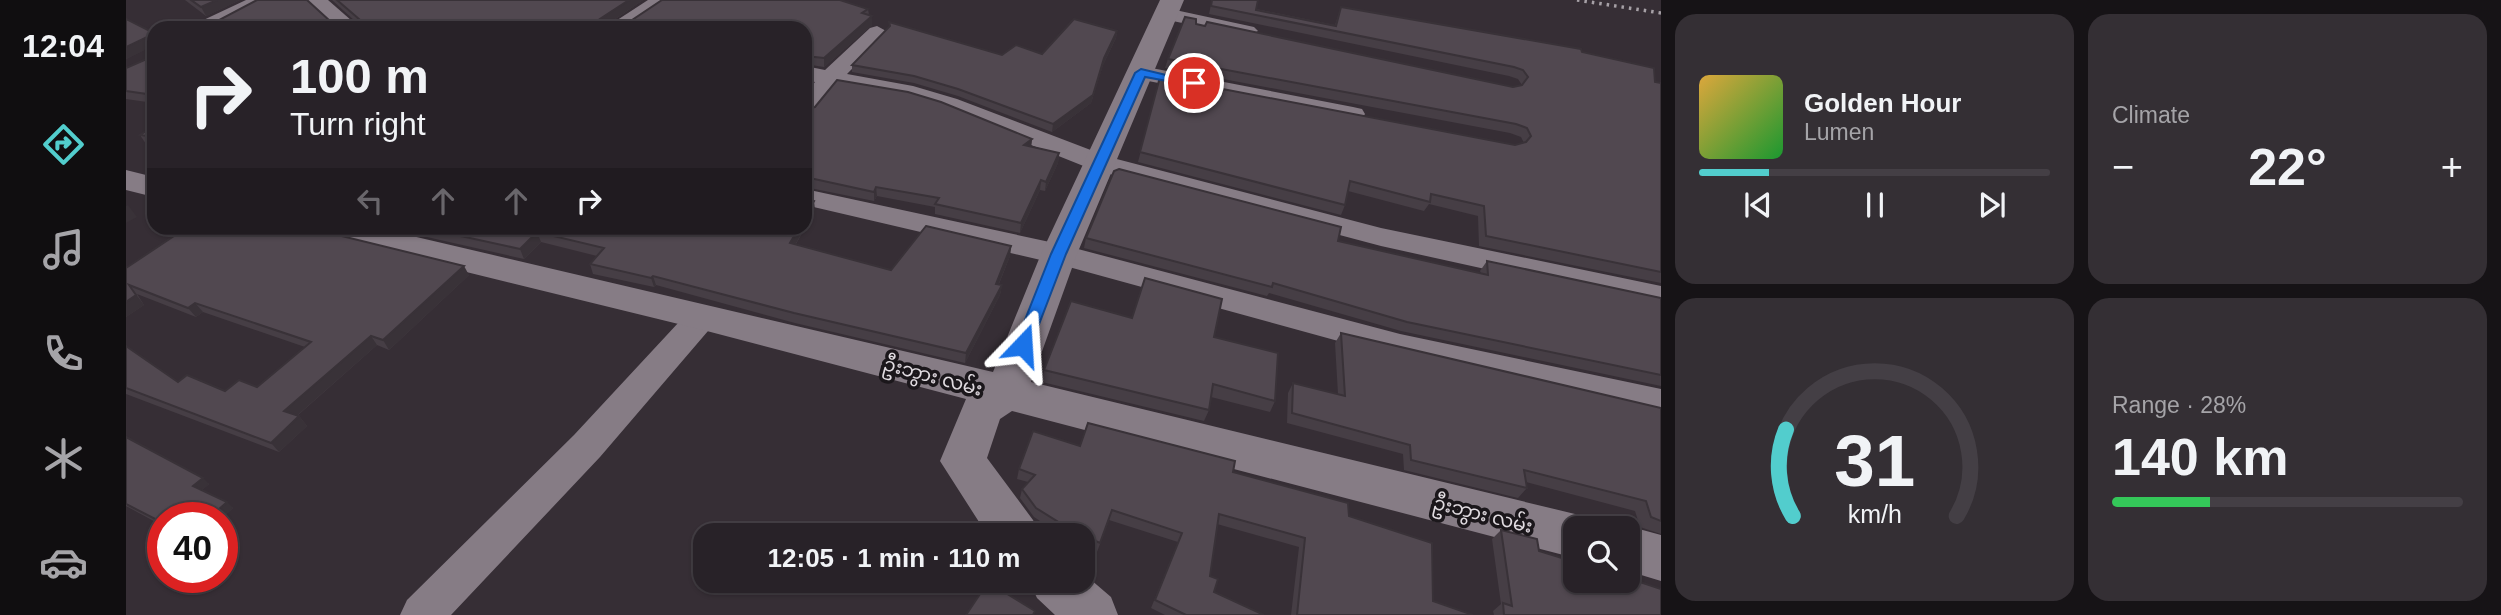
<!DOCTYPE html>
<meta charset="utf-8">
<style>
:root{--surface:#282228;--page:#342f34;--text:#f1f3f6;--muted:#a5a4a8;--line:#443f45;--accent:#52cdcd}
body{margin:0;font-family:Helvetica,"Noto Sans Myanmar",sans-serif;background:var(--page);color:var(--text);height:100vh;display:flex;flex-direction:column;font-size:26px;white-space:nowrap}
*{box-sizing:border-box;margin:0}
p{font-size:23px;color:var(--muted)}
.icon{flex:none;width:38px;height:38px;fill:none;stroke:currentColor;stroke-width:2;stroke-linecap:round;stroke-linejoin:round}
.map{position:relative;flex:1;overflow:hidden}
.sheet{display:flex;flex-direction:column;gap:14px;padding:14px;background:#161316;width:840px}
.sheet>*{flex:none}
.guide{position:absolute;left:21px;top:21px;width:665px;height:214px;border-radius:21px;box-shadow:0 2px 5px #0004,0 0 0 2px var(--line);background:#282228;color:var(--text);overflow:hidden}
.controls{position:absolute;left:1437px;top:516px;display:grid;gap:14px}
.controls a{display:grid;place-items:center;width:77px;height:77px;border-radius:14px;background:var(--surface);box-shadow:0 2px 5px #0004,0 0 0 2px var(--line);font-size:35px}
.speed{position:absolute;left:21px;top:502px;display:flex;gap:14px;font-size:35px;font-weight:700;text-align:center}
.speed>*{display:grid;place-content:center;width:91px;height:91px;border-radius:50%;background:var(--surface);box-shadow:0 2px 5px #0004,0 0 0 2px var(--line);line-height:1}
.speed .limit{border:10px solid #d22;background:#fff;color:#111}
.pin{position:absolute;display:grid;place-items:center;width:60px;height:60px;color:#fff;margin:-30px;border:4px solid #fff;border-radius:50%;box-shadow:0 2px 7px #0007}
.me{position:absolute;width:77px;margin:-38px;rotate:20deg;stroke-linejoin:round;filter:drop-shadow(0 0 5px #0008)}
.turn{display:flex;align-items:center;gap:24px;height:147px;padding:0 28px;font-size:32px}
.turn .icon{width:91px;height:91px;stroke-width:2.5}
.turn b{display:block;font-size:49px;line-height:60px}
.lanes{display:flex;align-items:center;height:66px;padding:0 28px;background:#0003;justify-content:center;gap:35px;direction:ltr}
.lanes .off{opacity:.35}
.big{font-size:52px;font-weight:800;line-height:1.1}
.sheet .widget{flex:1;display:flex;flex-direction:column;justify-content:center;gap:10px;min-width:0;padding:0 24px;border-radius:21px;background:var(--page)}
.sheet .dial{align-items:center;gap:0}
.dial svg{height:182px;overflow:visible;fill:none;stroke:var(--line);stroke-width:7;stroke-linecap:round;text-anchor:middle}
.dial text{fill:var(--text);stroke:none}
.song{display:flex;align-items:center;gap:21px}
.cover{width:84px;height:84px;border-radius:10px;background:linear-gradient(135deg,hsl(40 70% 55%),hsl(130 70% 35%))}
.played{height:7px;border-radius:4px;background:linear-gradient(90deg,var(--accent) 20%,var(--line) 20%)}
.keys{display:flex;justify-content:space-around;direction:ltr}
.heat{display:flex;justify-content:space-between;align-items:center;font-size:38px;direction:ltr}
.charge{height:10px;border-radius:5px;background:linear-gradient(90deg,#34c759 28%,var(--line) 0)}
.sheet .tiles{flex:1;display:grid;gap:14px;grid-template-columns:repeat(2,1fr)}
.trip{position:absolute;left:567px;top:523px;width:402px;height:70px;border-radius:21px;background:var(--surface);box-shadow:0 2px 5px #0004,0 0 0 2px var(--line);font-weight:800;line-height:70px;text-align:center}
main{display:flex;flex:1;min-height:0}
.tab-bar{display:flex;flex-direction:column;width:126px;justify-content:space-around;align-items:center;background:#100e10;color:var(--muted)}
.tab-bar .icon{width:49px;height:49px}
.tab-bar .active{color:var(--accent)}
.tab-bar b{font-size:32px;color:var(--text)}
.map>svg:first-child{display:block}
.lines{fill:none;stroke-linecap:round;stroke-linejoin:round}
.minor{fill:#867c85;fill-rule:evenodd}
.tertiary{fill:#867c85;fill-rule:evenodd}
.rail{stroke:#a6a0a6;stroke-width:3.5;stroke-dasharray:2.5 5;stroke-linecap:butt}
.wall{fill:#463e45}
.shaded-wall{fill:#393238}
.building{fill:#514850;stroke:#393238;stroke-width:2}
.route{fill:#1a73e8;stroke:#114b97;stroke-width:2}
.labels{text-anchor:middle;stroke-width:7;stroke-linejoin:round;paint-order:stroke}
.street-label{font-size:19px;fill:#e1dce1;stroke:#1b171b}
</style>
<main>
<nav class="tab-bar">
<b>12:04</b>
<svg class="icon active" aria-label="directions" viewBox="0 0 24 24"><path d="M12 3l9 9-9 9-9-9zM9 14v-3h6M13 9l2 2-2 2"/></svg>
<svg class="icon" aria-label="music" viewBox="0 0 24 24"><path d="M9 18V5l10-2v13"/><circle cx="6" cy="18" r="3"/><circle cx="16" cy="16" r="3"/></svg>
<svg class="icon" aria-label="phone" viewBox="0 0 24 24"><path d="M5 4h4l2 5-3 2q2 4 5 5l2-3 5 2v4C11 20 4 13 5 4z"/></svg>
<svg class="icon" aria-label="climate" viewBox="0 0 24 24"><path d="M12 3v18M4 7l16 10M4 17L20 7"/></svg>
<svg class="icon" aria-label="car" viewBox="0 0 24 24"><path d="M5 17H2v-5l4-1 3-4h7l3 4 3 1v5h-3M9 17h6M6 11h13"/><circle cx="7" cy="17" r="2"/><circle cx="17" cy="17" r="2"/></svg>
</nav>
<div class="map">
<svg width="1535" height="615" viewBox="0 0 1535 615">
<rect width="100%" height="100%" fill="#362e35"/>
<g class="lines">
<g class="minor">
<polygon points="120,0 146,0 93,28 65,28 69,24"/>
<polygon points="180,0 202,0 234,28 210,28"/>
<polygon points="522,0 546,0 505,28 479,28"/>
<polygon points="1040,8 1128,27 1132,31 1121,37 1033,18 1030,14"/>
<polygon points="751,26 762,32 721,74 787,86 831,99 983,157 1255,228 1535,286 1535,308 1255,246 965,169 815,109 783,99 710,86 688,115 679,117 679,94 689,82 679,80 679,66 699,70 744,28"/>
<polygon points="1015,66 1227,107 1236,109 1239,114 1236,119 1227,121 1007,78 1004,73 1007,68"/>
<polygon points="679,189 933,244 1274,334 1535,389 1535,417 1274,358 932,264 679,205"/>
<polygon points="577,305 588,308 593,316 588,324 474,457 325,615 274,615 281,600 448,435 566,308"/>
</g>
<g class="tertiary">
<polygon points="1034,0 1058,0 951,254 905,382 1449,514 1466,520 1470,528 1449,528 1449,558 886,411 874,419 861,458 907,520 914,536 862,536 814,461 840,399 577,330 206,239 194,236 189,228 252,228 867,372 915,254"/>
<polygon points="0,170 28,177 28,197 0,190"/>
<polygon points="1502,526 1535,535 1535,581 1502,571 1502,528 1497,528"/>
<polygon points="957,573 985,597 992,615 929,615 911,598 903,581 957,581"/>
</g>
<polyline class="rail" points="1451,0 1535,13"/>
</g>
<g class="wall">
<polygon points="59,0 114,0 80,16"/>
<polygon points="206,0 517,0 485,22 503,22 742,9 743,15 746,16 746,25 698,67 679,64 679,28 98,28 93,20 230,22"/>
<polygon points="1086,0 1209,25 1215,7 1456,52 1529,82 1535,83 1535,283 1353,246 1352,216 1303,204 1298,211 1222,191 1219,205 1215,215 1012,162 1034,77 1389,145 1398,143 1395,137 1384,133 1039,68 1042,59 1070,24 1387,87 1396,85 1392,79 1383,76 1083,14"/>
<polygon points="0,19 28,33 28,103 0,99 0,68 23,58 24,47 0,59"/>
<polygon points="763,22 876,55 916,54 991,31 990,38 977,65 965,103 926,132 832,96 788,83 726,72 726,65 763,27"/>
<polygon points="679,109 906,139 905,146 933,153 932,163 919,191 914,190 894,233 809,214 809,207 751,196 748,201 679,187"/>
<polygon points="28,126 28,145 20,144 14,135"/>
<polygon points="689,210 670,244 765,270 885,246 884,256 873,284 876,285 874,295 839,363 669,323 530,285 528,287 467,274 464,264 471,256 415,242 398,259 261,228 679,228"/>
<polygon points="189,229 343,275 263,350 251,345 171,416 173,416 181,426 153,452 0,394 0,346 52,382 99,391 131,387 179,347 77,312 70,317 11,294 18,305 0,317 0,268"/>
<polygon points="960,238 1212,241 1355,273 1354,271 1361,261 1535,298 1535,386 1275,331 1143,293 1141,296 958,248"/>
<polygon points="1006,318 1088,337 1149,401 1144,412 1085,397 1083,410 1078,421 916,382 918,370"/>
<polygon points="1215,333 1535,408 1535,534 1514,527 1509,511 1400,482 1401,488 1392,498 1278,470 1277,454 1161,423 1162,393 1167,383 1212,394 1209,343"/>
<polygon points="0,437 83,484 76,490 107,508 96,518 37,518 37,526 0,506"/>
<polygon points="954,446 1107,472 1223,516 1307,601 1347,615 1165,615 1173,547 1091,524 1084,576 1088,592 1138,615 1039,615 1025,608 1052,542 983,520 971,552 957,546 957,536 937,536 908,517 894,498 896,489 902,482 891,479 893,469"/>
<polygon points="1375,530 1413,551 1535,615 1368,615 1367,611 1375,604 1366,539"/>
</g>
<g class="shaded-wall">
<polygon points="91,0 114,0 80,16 75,7"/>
<polygon points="503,0 517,0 476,28 474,19"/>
<polygon points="746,16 746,25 698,67 698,58"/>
<polygon points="991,31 990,38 977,65 965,103 926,132 927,124"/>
<polygon points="21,37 27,46 0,59 0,47"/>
<polygon points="683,75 684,84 679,91 679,81"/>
<polygon points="906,139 905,148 898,145"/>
<polygon points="933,153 932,163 919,191 920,182"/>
<polygon points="915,180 914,190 894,233 895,223"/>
<polygon points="750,187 751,196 748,201 748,192"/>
<polygon points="688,201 689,210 665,252 664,243 673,228 679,228 679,217"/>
<polygon points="2,205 11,217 0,223 0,206"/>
<polygon points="411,232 415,242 398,259 394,249"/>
<polygon points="885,246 884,256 869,293 870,284"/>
<polygon points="338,266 343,275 263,350 257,340"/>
<polygon points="527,276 530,285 528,287 525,278"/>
<polygon points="3,285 18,305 0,317 0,302"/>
<polygon points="876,285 874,295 839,363 840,353"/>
<polygon points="69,303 77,312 70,317 62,308"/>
<polygon points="245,336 251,345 166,420 158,411"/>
<polygon points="173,416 181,426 153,452 145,443"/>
<polygon points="77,478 83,484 74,492 67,486"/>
<polygon points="101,502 107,508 96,518 83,518"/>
</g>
<g class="building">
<polygon points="65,0 91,0 75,7"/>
<polygon points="131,0 181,0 204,21 230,22 233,19 211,0 503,0 474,19 477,22 503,22 536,0 714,0 742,9 736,13 746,16 698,58 679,56 679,28 105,28 93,20"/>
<polygon points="1086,0 1132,0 1130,10 1210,26 1215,7 1455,49 1456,52 1528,68 1529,82 1535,83 1535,272 1360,236 1358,206 1305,194 1304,202 1224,181 1219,205 1014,152 1034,77 1389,145 1400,142 1405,136 1401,128 1390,124 1042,59 1059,17 1070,19 1070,24 1079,26 1081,22 1387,87 1396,85 1402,77 1397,70 1388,67 1085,6"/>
<polygon points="0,19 28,33 28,95 0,91 0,68 23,58 24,38 21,37 0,47"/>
<polygon points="948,19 991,31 978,58 967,95 927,124 832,89 788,76 726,65 764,26 763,22 876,55 890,45 916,54"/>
<polygon points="679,73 683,75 679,81"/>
<polygon points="711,80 782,92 815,102 906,139 898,145 933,153 920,182 915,180 895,223 809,204 813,198 750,187 748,192 679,177 679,109 689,107"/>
<polygon points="28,126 28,137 14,135"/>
<polygon points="993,169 1215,227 1212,241 1362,275 1361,261 1535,298 1535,375 1281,322 1147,283 1146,287 960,238 988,171"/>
<polygon points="679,198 688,201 679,217"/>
<polygon points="800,226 885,246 870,284 876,285 840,353 668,313 527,276 525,278 464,264 478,248 411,232 394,249 298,228 673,228 664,243 765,270"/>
<polygon points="60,228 187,228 187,229 338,266 257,340 245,336 158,411 173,416 145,443 0,388 0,346 52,382 61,375 99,391 113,380 131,387 185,342 69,303 62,308 3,285 10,295 0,302 0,268"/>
<polygon points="1019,278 1096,299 1088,337 1152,353 1149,401 1087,384 1083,410 918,370 945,301 1006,318"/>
<polygon points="1215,333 1535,408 1535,521 1525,517 1520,501 1398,470 1401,488 1285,460 1284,445 1166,413 1167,383 1219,396"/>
<polygon points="962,423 1109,461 1107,472 1222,503 1223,516 1306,543 1307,601 1347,615 1171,615 1179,538 1093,514 1084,576 1092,579 1088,592 1138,615 1060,615 1029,600 1056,533 986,510 974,543 947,531 910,508 896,489 909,475 893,469 907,431 954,446"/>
<polygon points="0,437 77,478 67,486 101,502 83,518 37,518 37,523 0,504"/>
<polygon points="1375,530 1411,539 1413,551 1449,562 1449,581 1502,581 1502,578 1535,589 1535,615 1378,615 1377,603 1386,606"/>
<polygon points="862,582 909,611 907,615 840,615"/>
</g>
<polygon class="route" points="1015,69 1074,83 1068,86 1019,77 940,254 905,345 897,351 891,350 889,345 925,254 1009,73"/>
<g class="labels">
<g class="street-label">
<text transform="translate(807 376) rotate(15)" y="7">ဦးဘွား လမ်း</text>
<text transform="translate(1357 514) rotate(14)" y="7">ဦးဘွား လမ်း</text>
</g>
</g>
</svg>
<div class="controls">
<a><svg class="icon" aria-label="search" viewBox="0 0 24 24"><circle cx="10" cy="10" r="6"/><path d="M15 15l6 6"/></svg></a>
</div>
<div class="speed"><div class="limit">40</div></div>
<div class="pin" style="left:1068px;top:83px;background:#d93025"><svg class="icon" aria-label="arrive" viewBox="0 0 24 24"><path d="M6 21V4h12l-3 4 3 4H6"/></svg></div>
<svg class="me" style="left:897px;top:345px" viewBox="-20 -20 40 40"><path d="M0-17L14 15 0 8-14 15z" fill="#1a73e8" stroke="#fff" stroke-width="4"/></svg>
<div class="trip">12:05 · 1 min · 110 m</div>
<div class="guide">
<div class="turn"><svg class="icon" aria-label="right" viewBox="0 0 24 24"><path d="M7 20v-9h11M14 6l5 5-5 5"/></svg><div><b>100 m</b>Turn right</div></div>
<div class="lanes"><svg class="icon off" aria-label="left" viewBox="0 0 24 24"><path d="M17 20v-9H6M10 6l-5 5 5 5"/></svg><svg class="icon off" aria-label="ahead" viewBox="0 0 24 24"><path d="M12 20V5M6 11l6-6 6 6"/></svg><svg class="icon off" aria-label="ahead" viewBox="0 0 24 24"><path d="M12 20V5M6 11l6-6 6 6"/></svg><svg class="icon" aria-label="right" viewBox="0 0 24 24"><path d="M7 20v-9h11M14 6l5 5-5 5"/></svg></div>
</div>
</div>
<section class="sheet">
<div class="tiles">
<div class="widget">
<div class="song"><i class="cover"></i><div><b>Golden Hour</b><p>Lumen</p></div></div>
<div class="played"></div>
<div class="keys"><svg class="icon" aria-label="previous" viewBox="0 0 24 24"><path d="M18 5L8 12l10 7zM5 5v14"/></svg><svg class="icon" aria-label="pause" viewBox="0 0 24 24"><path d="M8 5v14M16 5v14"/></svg><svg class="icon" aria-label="next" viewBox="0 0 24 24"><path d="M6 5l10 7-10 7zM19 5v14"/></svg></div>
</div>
<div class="widget"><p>Climate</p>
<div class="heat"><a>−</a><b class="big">22°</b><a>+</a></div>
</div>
<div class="widget dial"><svg viewBox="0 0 100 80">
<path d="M14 69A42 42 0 1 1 86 69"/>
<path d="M14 69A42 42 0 0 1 11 31" stroke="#52cdcd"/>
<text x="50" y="56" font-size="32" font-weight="700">31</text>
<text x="50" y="72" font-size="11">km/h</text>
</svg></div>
<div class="widget"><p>Range · 28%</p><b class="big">140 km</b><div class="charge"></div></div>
</div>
</section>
</main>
